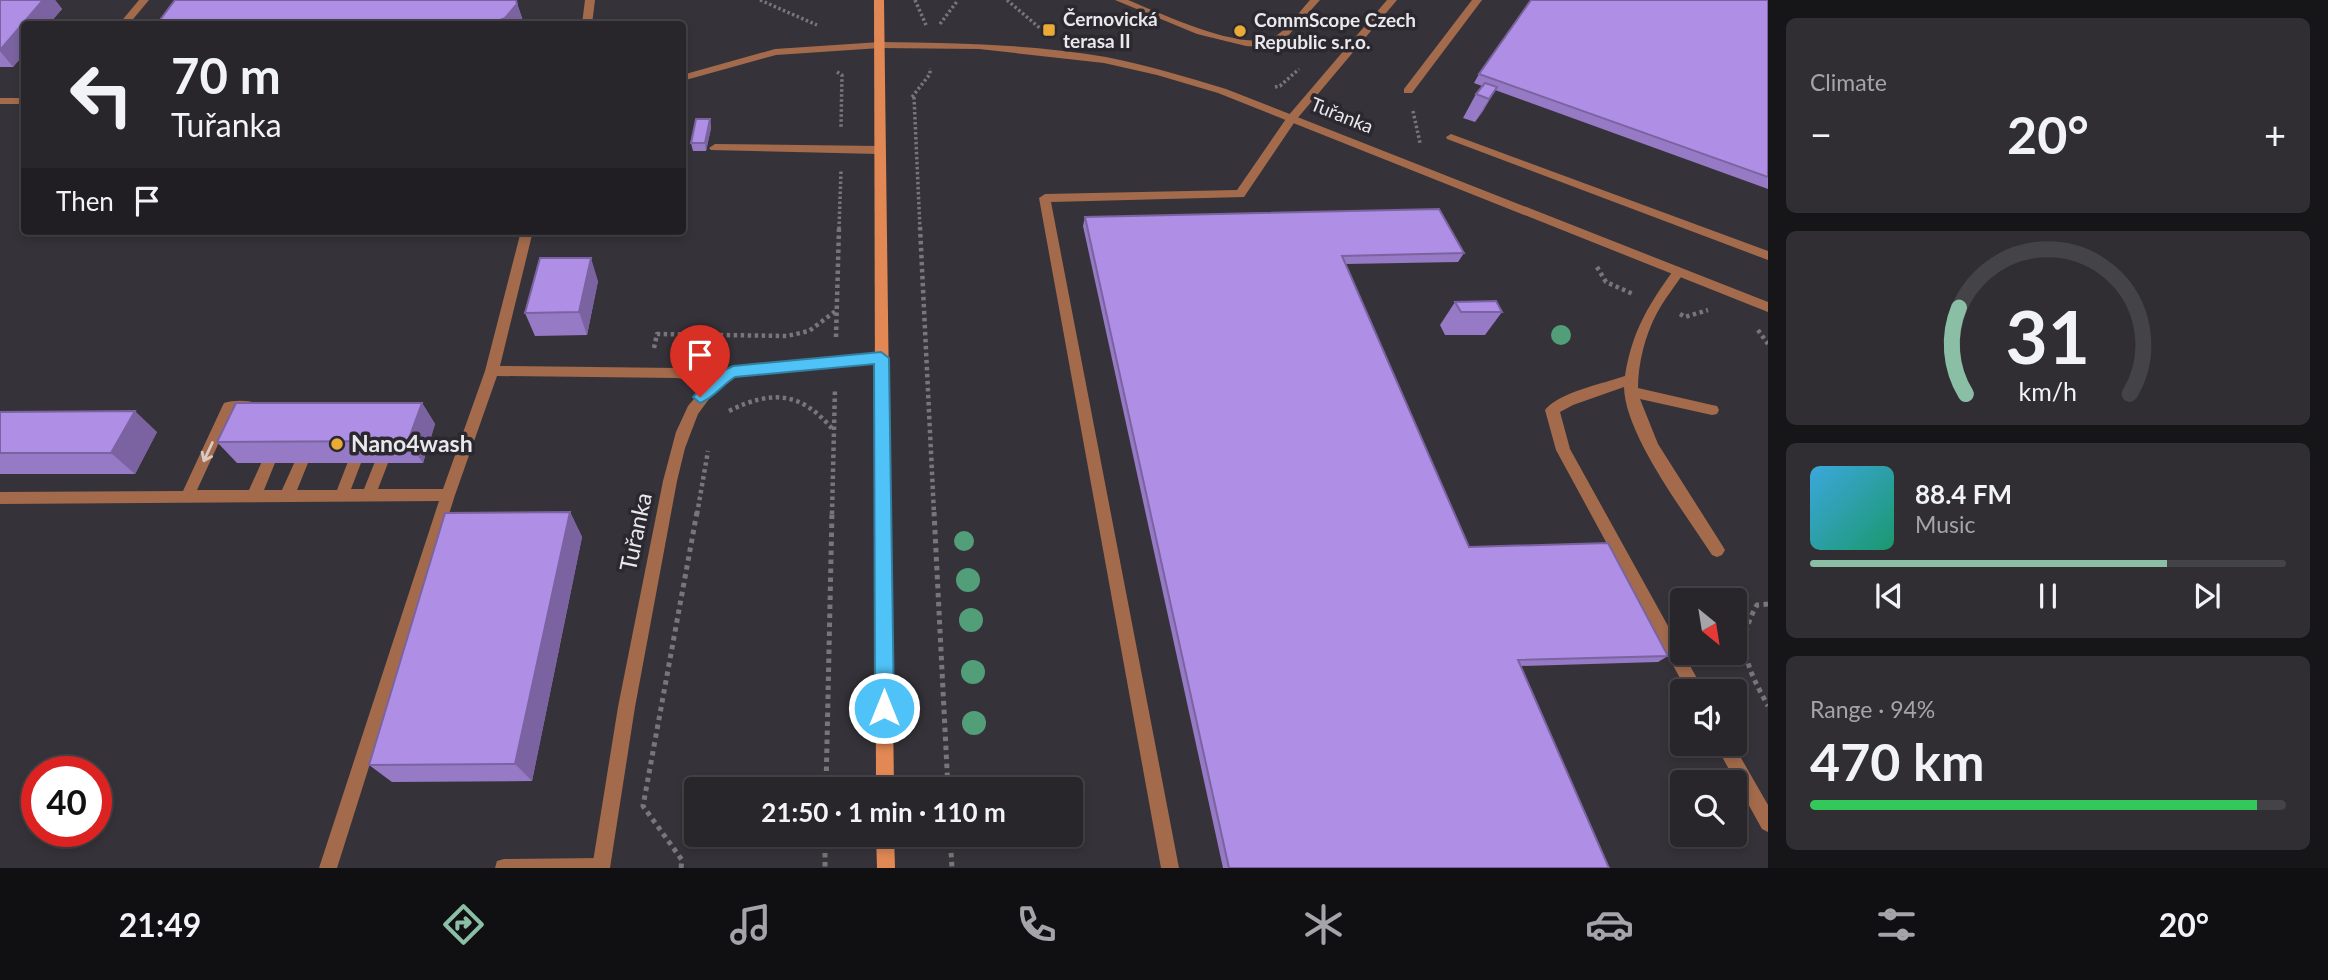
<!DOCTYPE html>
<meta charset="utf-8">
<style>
:root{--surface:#28262b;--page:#302e33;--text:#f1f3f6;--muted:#a5a5a9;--line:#444347;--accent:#8abfa5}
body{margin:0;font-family:Lato,sans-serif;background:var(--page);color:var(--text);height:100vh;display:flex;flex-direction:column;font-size:26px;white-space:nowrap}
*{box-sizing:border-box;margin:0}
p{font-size:23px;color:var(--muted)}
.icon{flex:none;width:38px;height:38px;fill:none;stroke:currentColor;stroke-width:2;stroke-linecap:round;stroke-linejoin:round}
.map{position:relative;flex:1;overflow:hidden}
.drawer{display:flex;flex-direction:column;gap:18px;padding:18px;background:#161518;width:560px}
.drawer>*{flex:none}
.hud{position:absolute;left:21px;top:21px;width:665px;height:214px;border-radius:7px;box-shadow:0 4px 10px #0003,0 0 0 2px var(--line);background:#28262b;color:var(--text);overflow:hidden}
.needle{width:46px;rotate:150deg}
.fabs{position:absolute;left:1670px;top:588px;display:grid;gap:14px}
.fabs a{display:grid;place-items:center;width:77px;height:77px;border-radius:7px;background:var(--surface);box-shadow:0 4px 10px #0003,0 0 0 2px var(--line);font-size:35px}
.speed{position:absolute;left:21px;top:756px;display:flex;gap:14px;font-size:35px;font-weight:700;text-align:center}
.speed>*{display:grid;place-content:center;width:91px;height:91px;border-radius:50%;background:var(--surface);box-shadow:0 4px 10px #0003,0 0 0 2px var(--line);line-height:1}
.speed .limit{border:10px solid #d22;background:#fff;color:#111}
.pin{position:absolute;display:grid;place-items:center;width:60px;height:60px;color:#fff;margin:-72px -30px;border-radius:50% 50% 50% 0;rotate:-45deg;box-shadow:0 0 7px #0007}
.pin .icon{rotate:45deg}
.me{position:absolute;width:77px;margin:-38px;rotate:0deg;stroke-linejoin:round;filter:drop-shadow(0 0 5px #0008)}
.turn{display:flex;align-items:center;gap:24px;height:147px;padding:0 35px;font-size:32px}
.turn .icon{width:91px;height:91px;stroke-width:2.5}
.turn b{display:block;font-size:49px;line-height:60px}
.then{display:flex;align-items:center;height:66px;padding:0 35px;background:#0003;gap:14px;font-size:26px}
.big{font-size:52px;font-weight:700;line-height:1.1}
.drawer .widget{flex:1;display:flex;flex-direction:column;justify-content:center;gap:10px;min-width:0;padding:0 24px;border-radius:10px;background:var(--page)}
.drawer .dial{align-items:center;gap:0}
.dial svg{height:182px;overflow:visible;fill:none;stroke:var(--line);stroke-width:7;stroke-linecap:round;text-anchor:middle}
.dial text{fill:var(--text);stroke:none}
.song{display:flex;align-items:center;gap:21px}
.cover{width:84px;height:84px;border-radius:10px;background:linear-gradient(135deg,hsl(200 70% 55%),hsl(160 70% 35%))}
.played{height:7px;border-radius:4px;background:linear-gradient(90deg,var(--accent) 75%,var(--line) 75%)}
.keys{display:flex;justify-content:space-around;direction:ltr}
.heat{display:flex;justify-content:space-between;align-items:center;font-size:38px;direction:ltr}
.charge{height:10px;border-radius:5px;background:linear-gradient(90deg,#34c759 94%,var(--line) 0)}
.trip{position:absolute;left:684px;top:777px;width:399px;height:70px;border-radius:7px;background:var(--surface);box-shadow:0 4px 10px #0003,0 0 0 2px var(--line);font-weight:700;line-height:70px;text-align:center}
.tab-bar{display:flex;height:112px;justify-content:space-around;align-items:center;background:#100f11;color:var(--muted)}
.tab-bar .icon{width:49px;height:49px}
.tab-bar .on{color:var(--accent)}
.tab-bar b{font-size:32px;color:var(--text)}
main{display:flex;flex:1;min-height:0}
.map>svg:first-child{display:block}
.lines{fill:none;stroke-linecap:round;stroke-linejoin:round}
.path-far2{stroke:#78767b;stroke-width:3.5;stroke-dasharray:2.5 2.5;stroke-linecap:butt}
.path-far1{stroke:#78767b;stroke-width:4.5;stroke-dasharray:3.5 3.5;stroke-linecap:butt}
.path{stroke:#78767b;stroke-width:5;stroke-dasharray:4.5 4.5;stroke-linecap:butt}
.lane{fill:#a36b4c;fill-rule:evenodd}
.street{fill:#a36b4c;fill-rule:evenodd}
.secondary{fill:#e18854;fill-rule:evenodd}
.tree{fill:#519e79}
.wall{fill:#967ac5}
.shaded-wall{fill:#7a63a0}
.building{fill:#af8ee5;stroke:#7a63a0;stroke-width:2}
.oneway{stroke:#d8c9c4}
.route{fill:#4fc3f7;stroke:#337fa1;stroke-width:2}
.poi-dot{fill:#eaaa38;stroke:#2b292f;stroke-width:2.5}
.labels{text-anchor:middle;stroke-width:7;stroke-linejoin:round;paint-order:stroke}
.far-poi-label{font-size:19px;font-weight:bold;fill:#e9e8ec;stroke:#2b292f;text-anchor:start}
.far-street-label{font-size:19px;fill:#e9e8ec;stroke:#2b292f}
.poi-label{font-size:23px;font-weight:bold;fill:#e9e8ec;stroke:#2b292f;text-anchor:start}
.street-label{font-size:23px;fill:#e9e8ec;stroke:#2b292f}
</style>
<main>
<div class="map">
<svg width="1768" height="868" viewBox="0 0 1768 868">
<rect width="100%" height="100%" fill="#353339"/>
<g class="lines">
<g class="path-far2">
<polyline points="760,0 817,25"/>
<polyline points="915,0 926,25"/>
<polyline points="1007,0 1041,29"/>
<polyline points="940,24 958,0"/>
<polyline points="837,72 842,75 841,127"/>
<polyline points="1275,87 1280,86 1299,69"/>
<polyline points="912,97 930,74 930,68"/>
<polyline points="914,97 920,229"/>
<polyline points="1413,111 1420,143"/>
<polyline points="839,229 841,171"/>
</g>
<g class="path-far1">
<polyline points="920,227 934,514"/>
<polyline points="1597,267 1606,282 1633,294"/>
<polyline points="1680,314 1685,317 1708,310"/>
<polyline points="1758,330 1768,344"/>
<polyline points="836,337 839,227"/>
<polyline points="654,348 657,334 787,336 809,331 837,310"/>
<path d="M729,411C773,389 802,392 834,431"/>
<polyline points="697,514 708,451"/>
<polyline points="832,514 835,388"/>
</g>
<g class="path">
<polyline points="934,512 948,789"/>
<path d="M1768,604L1757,605C1734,644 1748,669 1768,706"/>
<polyline points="826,789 832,512"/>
<polyline points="825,835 825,868"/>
<polyline points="950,835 952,868"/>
<polyline points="681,868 682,860 643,806 697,512"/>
</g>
<g class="lane">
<polygon points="139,0 149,0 129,24 119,24"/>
<polygon points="585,0 595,0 592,24 582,24"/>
<path d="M1115,0H1128C1160,13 1240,51 1272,38C1287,31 1299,12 1310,0H1320L1286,38L1264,47L1246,46L1197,34Z"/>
<polygon points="1387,0 1397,0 1296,120 1244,197 1051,202 1179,868 1161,868 1039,198 1045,194 1237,190 1288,116"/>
<polygon points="1472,0 1482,0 1412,93 1404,93 1404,89"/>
<polygon points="1451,134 1768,251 1768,260 1447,139 1446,137"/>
<polygon points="715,144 879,146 885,150 879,154 711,150 709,148"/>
<path d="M521,231H533L500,366L677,368C692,371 707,376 717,388L710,393L687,380L677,378L497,376L455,495L337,868H319L439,501L0,504V492L183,491L222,407L224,403C233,400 247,400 256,403L258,407L256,411L233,412L197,490H249L263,459H273L275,463L264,490H282L296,459H306L308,463L297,490H337L349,459H359L361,463L351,489H364L376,459H386L388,463L378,489H443L485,371Z"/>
<path d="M1679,267L1685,271C1676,285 1665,298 1657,313C1645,335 1638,364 1638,388L1712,405L1717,406L1719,410L1717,414L1712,415L1640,399L1658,444L1722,545L1725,550L1722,555L1717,557L1712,555C1685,513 1625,435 1624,387L1573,405L1560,412L1570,449L1704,691H1687L1556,450L1545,410C1557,393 1605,383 1625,376C1632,331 1649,304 1675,268Z"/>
<polygon points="1715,744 1733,744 1768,805 1768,832 1762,829"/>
<polygon points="601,858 608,860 610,868 495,868 497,861 504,859"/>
</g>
<g class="street">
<path d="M880,42C955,43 1031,44 1106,57C1147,65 1186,77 1226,89L1768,302V312L1218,93L1157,75L1104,63L979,49L880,48L776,55L682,81V75L775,49Z"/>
<rect x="0" y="98" width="24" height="6"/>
<polygon points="881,353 888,358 881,363 736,377 712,395 698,414 685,448 677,481 635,707 610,868 592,868 618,707 663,481 676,432 688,406 708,382 733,367"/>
</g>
<g class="secondary">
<polygon points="874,0 884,0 894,789 876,789"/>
<polygon points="876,835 894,835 895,868 877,868"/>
</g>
</g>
<g class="tree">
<circle cx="1561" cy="335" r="10"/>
<circle cx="964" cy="541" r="10"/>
<circle cx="968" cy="580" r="12"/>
<circle cx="971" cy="620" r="12"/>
<circle cx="973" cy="672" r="12"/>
<circle cx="974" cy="723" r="12"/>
</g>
<g class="wall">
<polygon points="0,0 55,0 62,9 49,24 24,24 24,54 13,67 0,67"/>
<polygon points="516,0 524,24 157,24"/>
<polygon points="1768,0 1768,189 1495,90 1483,111 1475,122 1463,118 1476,94 1482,86 1474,83 1479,74"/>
<polygon points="710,119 711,128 706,151 693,151 691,143"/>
<polygon points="1085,217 1464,253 1458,262 1346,264 1469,547 1668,656 1658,662 1521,666 1609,868 1223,868 1083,226"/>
<polygon points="598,281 587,335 535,336 525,313"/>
<polygon points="1455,302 1502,312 1485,335 1445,335 1440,325"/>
<polygon points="422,403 435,424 423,463 237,463 217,442"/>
<polygon points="0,412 157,432 135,474 0,474"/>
<polygon points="570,512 582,537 532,781 392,782 369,765"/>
</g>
<g class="shaded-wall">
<polygon points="43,0 55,0 62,9 49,24 24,24 24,54 13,67 0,51"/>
<polygon points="517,4 524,24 494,24 493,23"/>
<polygon points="1497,87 1483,111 1475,122 1489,99"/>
<polygon points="710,119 711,128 706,151 705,143"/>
<polygon points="591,258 598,281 587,335 579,312"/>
<polygon points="422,403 435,424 423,463 408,441"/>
<polygon points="135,411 157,432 135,474 111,453"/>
<polygon points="570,512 582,537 532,781 515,764"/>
</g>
<g class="building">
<polygon points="0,0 43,0 0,50"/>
<polygon points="175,0 516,0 517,4 505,18 493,23 400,24 157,24"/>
<polygon points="1531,0 1768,0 1768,177 1479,74"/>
<polygon points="1485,83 1497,87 1489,99 1476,94"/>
<polygon points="696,119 710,119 705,143 691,143"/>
<polygon points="1439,209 1464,253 1342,256 1469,547 1608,543 1668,656 1518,660 1609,868 1229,868 1085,217"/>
<polygon points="540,258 591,258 579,312 525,313"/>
<polygon points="1496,301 1502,312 1461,312 1455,302"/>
<polygon points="236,403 422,403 408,441 217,442"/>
<polygon points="135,411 111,453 0,453 0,412"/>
<polygon points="570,512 515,764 369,765 445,513"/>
</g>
<defs><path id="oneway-shaft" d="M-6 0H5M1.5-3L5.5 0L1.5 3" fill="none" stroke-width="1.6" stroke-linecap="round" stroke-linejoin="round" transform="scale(1.75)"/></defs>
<use class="oneway" href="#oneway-shaft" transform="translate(208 452) rotate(115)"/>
<path class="route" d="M881,352L889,358L894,708L891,715L884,718L878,715L875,708L874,364L735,377C723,384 714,398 700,403L693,397L714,375L733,366Z"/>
<g class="poi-dot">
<rect x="1042" y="23" width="14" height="14" rx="3.5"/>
<circle cx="1240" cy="31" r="7"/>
<circle cx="337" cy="444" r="7"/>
</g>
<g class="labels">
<g class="far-poi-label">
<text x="1063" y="26">Černovická<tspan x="1063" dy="22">terasa II</tspan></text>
<text x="1254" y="27">CommScope Czech<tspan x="1254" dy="22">Republic s.r.o.</tspan></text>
</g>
<g class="far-street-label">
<text transform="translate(1342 115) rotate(22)" y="7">Tuřanka</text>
</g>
<g class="poi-label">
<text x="351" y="452">Nano4wash</text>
</g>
<g class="street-label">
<text transform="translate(636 532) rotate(-78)" y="8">Tuřanka</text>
</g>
</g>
</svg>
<div class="fabs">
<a><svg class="needle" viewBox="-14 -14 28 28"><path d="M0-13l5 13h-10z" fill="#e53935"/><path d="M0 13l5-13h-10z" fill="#a5a5a9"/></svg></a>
<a><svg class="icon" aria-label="sound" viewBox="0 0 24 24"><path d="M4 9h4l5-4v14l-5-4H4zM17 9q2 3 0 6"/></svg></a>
<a><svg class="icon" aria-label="search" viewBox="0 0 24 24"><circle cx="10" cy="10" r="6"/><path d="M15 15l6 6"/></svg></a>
</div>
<div class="speed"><div class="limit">40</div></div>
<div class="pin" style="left:700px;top:397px;background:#d93025"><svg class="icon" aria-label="arrive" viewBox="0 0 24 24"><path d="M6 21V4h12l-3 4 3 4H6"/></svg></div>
<svg class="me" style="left:884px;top:708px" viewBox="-20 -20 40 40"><circle r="17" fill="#4fc3f7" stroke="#fff" stroke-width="3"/><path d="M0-11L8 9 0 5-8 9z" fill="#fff"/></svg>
<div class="trip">21:50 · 1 min · 110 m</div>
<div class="hud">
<div class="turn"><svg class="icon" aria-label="left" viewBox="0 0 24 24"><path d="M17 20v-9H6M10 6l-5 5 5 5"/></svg><div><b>70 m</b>Tuřanka</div></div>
<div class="then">Then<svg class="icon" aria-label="arrive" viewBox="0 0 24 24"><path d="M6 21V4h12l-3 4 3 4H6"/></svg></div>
</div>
</div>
<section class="drawer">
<div class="widget"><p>Climate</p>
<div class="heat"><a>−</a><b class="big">20°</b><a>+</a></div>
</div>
<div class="widget dial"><svg viewBox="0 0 100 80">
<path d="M14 69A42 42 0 1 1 86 69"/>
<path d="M14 69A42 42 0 0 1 11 31" stroke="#8abfa5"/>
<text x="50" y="56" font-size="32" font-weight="700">31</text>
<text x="50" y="72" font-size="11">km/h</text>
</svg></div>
<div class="widget">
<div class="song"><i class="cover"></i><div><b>88.4 FM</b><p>Music</p></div></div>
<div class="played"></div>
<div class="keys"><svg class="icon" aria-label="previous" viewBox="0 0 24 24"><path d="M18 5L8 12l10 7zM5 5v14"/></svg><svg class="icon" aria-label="pause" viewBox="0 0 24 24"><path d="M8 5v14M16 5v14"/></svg><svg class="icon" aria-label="next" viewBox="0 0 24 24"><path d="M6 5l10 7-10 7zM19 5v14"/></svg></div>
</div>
<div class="widget"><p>Range · 94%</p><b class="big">470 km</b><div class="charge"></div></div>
</section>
</main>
<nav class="tab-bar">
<b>21:49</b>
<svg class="icon on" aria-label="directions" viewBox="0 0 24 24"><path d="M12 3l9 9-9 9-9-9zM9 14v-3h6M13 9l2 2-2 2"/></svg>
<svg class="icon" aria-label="music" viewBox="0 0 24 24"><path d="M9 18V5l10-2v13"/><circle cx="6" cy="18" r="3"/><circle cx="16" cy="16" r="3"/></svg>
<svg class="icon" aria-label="phone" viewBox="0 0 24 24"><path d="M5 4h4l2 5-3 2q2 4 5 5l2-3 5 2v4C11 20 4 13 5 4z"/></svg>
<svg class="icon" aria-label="climate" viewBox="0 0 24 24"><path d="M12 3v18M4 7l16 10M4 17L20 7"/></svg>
<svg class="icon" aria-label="car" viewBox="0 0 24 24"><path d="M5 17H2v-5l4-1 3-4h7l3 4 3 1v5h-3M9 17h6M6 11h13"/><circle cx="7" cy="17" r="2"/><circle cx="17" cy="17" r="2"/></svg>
<svg class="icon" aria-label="filters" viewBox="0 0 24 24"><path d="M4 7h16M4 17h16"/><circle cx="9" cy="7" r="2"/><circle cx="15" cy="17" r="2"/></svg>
<b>20°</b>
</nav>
